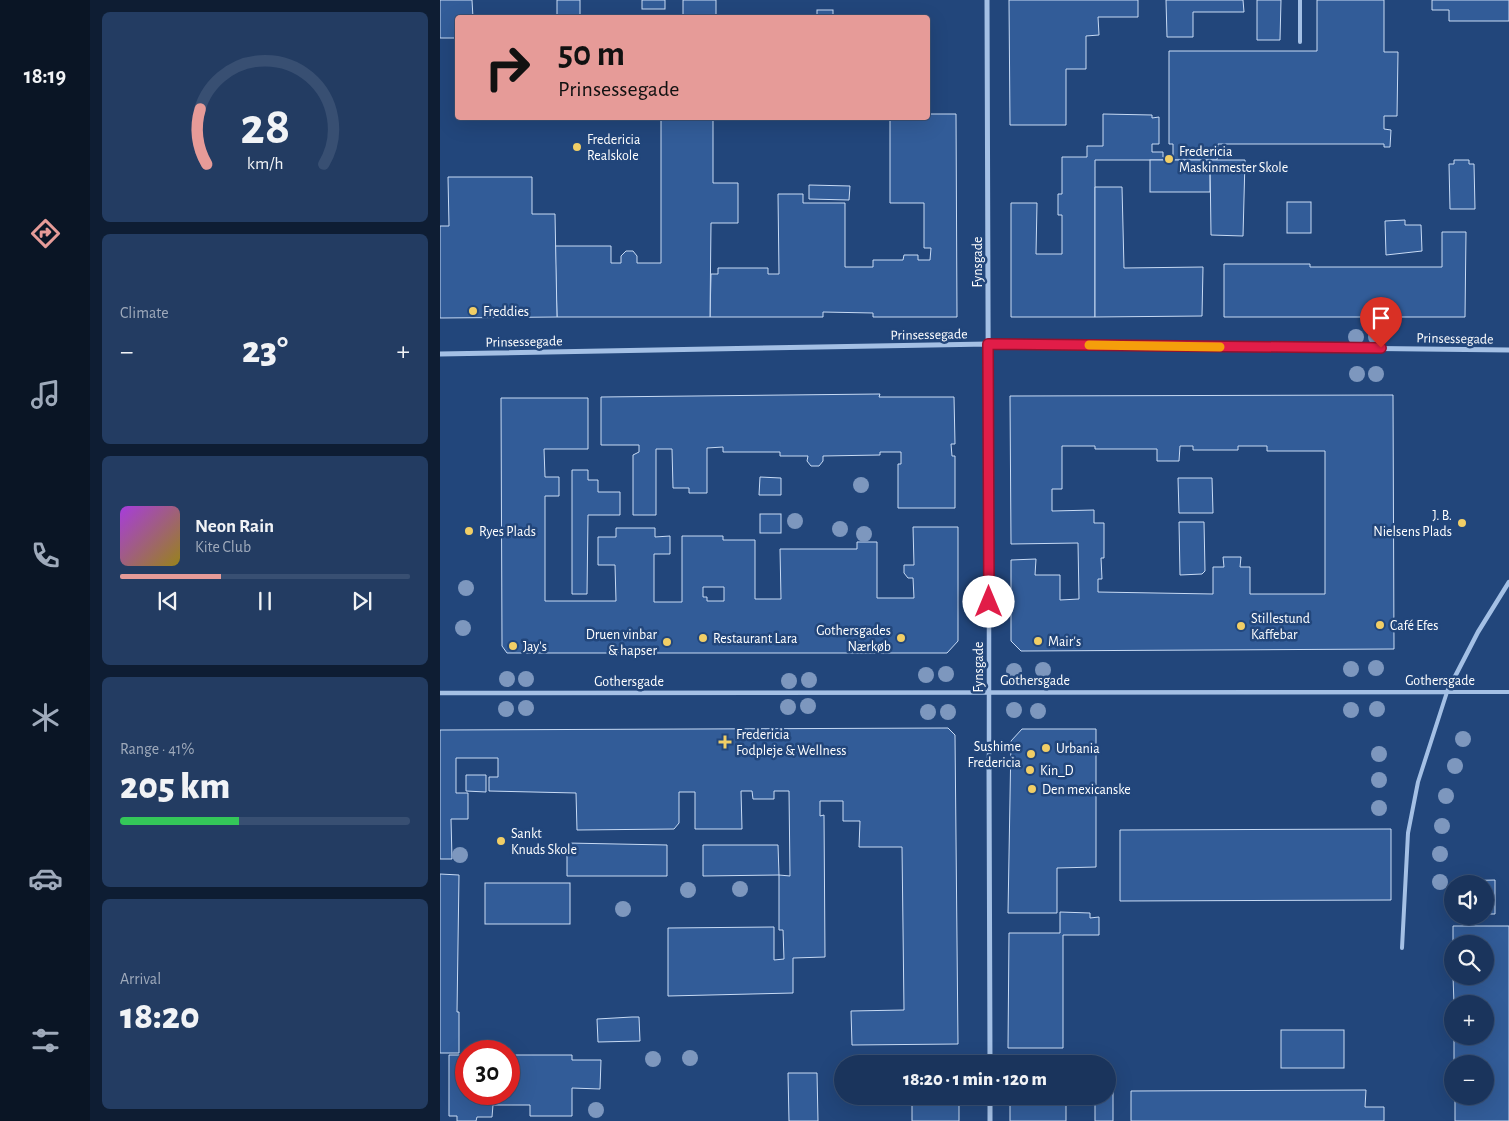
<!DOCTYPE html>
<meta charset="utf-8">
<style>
:root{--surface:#1a345c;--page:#233c62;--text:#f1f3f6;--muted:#9faabb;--line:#384f72;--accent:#e69b98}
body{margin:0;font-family:"Alegreya Sans",sans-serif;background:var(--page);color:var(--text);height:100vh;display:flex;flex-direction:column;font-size:19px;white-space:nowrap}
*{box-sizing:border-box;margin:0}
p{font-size:16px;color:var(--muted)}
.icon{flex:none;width:28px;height:28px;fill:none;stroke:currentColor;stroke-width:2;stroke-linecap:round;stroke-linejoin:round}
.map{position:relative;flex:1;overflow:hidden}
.drawer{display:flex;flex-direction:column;gap:12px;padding:12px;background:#0e1d33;width:350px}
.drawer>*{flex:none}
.banner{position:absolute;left:15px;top:15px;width:475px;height:105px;border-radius:5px;box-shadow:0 5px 20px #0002,0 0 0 1px var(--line);background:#e69b98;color:#111;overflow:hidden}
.controls{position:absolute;left:1004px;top:875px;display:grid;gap:10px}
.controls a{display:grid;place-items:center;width:50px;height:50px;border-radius:50%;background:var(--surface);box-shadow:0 5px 20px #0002,0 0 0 1px var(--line);font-size:25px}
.speed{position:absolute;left:15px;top:1040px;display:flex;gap:10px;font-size:25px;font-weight:700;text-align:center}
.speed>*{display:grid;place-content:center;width:65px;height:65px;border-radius:50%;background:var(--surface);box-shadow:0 5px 20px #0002,0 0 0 1px var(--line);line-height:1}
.speed .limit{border:8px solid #d22;background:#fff;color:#111}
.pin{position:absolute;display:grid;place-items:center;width:42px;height:42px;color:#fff;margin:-51px -21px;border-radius:50% 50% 50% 0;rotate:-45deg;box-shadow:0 0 5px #0007}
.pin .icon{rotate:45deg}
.me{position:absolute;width:55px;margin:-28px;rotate:0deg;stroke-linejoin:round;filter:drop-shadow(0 0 4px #0008)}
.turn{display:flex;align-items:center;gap:18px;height:105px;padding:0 20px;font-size:22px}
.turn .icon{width:65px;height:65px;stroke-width:2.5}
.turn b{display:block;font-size:35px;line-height:42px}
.big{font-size:38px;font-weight:800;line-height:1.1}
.drawer .widget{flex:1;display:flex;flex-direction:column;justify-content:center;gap:8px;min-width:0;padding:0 18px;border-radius:8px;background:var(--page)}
.drawer .dial{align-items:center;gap:0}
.dial svg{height:130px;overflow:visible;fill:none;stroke:var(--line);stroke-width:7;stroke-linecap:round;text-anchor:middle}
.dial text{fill:var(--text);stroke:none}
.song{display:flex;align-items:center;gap:15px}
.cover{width:60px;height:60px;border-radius:8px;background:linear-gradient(135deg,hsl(280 70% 55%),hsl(50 70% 35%))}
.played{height:5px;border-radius:2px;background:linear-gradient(90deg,var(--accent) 35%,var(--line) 35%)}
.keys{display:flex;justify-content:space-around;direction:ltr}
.heat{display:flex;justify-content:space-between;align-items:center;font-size:28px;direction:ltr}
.charge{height:8px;border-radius:4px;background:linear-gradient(90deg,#34c759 41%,var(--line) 0)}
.trip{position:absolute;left:394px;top:1055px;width:282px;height:50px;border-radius:25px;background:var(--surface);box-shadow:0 5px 20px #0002,0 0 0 1px var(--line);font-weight:800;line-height:50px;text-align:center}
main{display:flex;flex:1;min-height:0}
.tabs{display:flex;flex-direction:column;width:90px;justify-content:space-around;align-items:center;background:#0a1525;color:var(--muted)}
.tabs .icon{width:35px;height:35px}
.tabs .active{color:var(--accent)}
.tabs b{font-size:22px;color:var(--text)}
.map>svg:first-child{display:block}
.building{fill:#325c98;stroke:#c7daf4;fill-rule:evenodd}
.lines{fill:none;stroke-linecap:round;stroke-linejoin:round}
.service{stroke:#a4c0e5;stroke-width:4}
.pedestrian{stroke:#a4c0e5;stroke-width:4.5}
.minor{stroke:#a4c0e5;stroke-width:5}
.tree{fill:#7d97be}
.route-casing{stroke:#92132f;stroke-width:12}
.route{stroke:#e11d48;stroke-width:9}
.slow{stroke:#f59e0b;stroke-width:9}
.poi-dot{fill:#f1ce66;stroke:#22467b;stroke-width:2}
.labels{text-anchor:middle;stroke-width:5;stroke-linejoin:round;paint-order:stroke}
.poi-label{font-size:14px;fill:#fff;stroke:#22467b;text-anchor:start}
.street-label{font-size:14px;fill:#fff;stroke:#22467b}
</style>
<main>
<nav class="tabs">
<b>18:19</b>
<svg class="icon active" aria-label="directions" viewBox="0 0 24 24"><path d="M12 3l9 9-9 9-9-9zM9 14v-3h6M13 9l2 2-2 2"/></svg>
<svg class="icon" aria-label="music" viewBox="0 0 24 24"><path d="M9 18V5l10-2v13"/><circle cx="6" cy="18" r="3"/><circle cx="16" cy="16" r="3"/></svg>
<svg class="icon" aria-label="phone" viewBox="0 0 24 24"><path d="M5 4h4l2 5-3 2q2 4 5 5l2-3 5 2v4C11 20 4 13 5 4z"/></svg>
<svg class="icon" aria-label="climate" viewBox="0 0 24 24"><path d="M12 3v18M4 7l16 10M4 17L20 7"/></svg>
<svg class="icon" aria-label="car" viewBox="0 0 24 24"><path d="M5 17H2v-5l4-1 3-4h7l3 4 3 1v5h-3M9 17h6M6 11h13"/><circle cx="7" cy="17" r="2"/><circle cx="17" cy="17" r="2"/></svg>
<svg class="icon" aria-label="filters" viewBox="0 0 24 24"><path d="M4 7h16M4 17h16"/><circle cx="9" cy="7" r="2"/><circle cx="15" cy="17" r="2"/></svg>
</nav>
<section class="drawer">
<div class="widget dial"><svg viewBox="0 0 100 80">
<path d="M14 69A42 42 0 1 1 86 69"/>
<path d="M14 69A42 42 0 0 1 10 35" stroke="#e69b98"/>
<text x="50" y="56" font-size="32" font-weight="700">28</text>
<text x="50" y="72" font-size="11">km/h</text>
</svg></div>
<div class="widget"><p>Climate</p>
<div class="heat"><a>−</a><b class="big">23°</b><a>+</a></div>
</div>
<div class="widget">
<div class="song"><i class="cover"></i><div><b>Neon Rain</b><p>Kite Club</p></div></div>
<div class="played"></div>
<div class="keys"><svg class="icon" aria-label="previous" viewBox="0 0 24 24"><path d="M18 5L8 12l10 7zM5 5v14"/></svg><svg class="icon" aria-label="pause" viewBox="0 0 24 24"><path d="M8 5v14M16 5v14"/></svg><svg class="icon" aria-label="next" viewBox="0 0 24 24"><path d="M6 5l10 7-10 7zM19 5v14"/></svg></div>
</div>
<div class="widget"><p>Range · 41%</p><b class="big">205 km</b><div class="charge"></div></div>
<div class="widget"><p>Arrival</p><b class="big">18:20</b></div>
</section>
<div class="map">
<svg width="1069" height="1121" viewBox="0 0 1069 1121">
<rect width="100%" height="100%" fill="#22467b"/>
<g class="building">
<polygon points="0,0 32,0 33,18 18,18 18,38 0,38"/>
<rect x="117" y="0" width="23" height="18"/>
<rect x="202" y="0" width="23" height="9"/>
<rect x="243" y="0" width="33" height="18"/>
<polygon points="569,0 698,0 698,17 658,17 659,35 646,36 646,69 626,69 626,125 570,125"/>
<polygon points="726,0 803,0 804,12 753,12 753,37 727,37"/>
<polygon points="817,0 841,0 840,40 817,40"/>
<polygon points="877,0 944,0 944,52 958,52 957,116 944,116 944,129 951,130 950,147 944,147 944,144 778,144 777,160 655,160 655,317 571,317 571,203 597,203 596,254 622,254 622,215 618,215 618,194 622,194 622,157 647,157 647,146 663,146 663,114 712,115 712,118 719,117 719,144 712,144 712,152 723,152 723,157 733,157 733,144 729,144 729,51 877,51"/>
<polygon points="992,0 1069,0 1069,21 1009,21 1009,10 992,10"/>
<rect x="377" y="10" width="16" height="8"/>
<polygon points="488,114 516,114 517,317 433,317 433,313 383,312 383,317 270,317 271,274 278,274 278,268 328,268 328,274 339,274 338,194 363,194 363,203 405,203 405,267 433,267 433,260 463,260 464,255 478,255 478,260 490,260 491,248 484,248 484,203 450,203 450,118 488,118"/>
<polygon points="221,118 273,118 273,183 298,183 298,223 271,223 270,317 117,317 115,246 171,246 171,263 181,263 181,256 186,251 193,251 197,256 197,263 221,263"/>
<polygon points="289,118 363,118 363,119"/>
<rect x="710" y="160" width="60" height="32"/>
<polygon points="770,160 805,160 803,236 771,235"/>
<polygon points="1014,160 1029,160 1029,164 1034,164 1035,209 1010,209 1009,164 1014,164"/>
<polygon points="8,177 92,177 92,214 115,214 117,317 0,318 0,226 9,226"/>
<polygon points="369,185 410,186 409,200 369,199"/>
<polygon points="655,187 682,187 684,268 763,267 762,316 655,317"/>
<rect x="847" y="202" width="24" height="31"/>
<polygon points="965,220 965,225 981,225 982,251 946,255 945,221"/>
<polygon points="1002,232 1026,232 1025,317 784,317 784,264 870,264 870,267 1002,267"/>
<polygon points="440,394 439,397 514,397 515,444 511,444 512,456 515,456 515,508 458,508 458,464 461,464 461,452 440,452 440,455 383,456 383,461 379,466 371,466 367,461 368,456 340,456 340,452 283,452 283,447 267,448 267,493 249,493 249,488 233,488 232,449 216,449 216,515 193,515 193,455 199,452 199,445 161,445 161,397"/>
<path d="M953,395L954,649L581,651L571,641V560L596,559L595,575H620V600L639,599L638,543L571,544L570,396ZM622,446H655V449H717V461H739L740,446H753V450H798V446H827V451H885V594H810V567H800L801,557H783L784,567H773V594L658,592V579H662L661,558H664V523H654V510L612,511V489H622Z"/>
<path d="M61,398H148V449H104L105,477H119V496H105V601H176L175,565H158V537H176V528H215V537L230,536V554H214V602H242V536H283V540H315V599H341L340,549H417V542H437V598H474L473,578H468L464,573V565H474L473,527H518V641L507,653H67L62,646ZM263,587H284V601H267V597H263Z"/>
<polygon points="132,470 148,470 148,480 158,480 158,492 180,492 180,515 148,515 147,594 132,594"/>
<polygon points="320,477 341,478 341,495 319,495"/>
<polygon points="738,478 772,478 773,513 739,513"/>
<rect x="320" y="514" width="21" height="19"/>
<polygon points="739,522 764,522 765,571 762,574 740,575"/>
<polygon points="508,728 515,735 518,1044 412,1045 411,1011 464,1010 462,847 419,847 420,821 403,821 403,801 380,801 380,816 384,815 385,957 353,958 353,993 228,996 228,928 334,927 334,960 344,959 343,930 339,930 339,875 350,876 349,791 334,791 334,799 313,799 312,791 301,791 302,829 255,829 255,792 239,792 239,823 234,829 137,830 136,793 49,791 49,777 58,777 58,758 16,758 16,793 28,793 28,819 11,819 12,859 0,859 0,730"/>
<polygon points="582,729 656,729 656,867 617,868 617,913 568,913 571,741"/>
<polygon points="26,775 46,775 46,792 26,791"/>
<polygon points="951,829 951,900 680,901 680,830"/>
<polygon points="127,843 227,845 227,876 127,876"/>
<polygon points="263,845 338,845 339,875 263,876"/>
<polygon points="0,874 19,875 17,1012 19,1012 19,1053 0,1053"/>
<polygon points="1055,880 1055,914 1045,914 1045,884 1013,884 1013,881"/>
<rect x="45" y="883" width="85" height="41"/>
<polygon points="620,912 650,913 650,918 659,917 659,935 623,935 623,1048 568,1048 569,933 620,933"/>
<polygon points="1013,926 1069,926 1069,1121 1015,1121 1015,1096 1045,1096 1045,1064 1014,1064 1014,1036 1045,1036 1045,1004 1014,1004 1013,976 1045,976 1045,944 1013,944"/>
<polygon points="192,1017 199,1017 200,1041 158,1042 157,1019"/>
<rect x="841" y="1030" width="63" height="38"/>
<polygon points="9,1055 26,1055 26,1094 69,1094 69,1055 132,1055 132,1060 161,1060 160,1089 132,1088 132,1116 90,1116 90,1105 53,1105 52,1117 37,1117 36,1121 17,1121 17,1116 9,1116"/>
<rect x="471" y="1060" width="48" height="4"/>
<polygon points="348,1073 377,1073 378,1121 349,1121"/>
<polygon points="926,1090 925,1107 944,1107 944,1121 691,1121 691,1091"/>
<polygon points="668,1091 673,1091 673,1121 655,1121 655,1096 668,1096"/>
<rect x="472" y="1096" width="47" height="25"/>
<rect x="570" y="1096" width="56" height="25"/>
</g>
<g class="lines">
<g class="service">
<polyline points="860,0 860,42"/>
<polyline points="962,948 968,833 978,782 1007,692 1069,692"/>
</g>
<g class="pedestrian">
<polyline points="549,602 549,765"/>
<polyline points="0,693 1007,692 1038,632 1069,582"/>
</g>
<g class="minor">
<polyline points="547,0 549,602"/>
<polyline points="0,354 548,344 1069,350"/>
<polyline points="549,765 550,1064"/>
<polyline points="550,1096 550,1121"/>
</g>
</g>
<g class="tree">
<circle cx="916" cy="337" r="8"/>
<circle cx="936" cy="337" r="8"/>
<circle cx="917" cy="374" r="8"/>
<circle cx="936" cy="374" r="8"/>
<circle cx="421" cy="485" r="8"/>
<circle cx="355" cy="521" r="8"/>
<circle cx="400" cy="529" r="8"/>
<circle cx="424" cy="534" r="8"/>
<circle cx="26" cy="588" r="8"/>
<circle cx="23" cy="628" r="8"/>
<circle cx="936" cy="668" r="8"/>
<circle cx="911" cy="669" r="8"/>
<circle cx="603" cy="670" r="8"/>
<circle cx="574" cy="671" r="8"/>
<circle cx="506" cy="674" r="8"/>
<circle cx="486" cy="675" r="8"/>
<circle cx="67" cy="679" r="8"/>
<circle cx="86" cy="679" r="8"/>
<circle cx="369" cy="680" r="8"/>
<circle cx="349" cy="681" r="8"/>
<circle cx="368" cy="706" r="8"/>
<circle cx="348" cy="707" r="8"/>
<circle cx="86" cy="708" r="8"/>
<circle cx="66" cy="709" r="8"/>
<circle cx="937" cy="709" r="8"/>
<circle cx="574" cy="710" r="8"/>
<circle cx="911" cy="710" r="8"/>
<circle cx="598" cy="711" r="8"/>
<circle cx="488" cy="712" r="8"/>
<circle cx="508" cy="712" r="8"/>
<circle cx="1023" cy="739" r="8"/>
<circle cx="939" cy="754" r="8"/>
<circle cx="1015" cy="766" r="8"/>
<circle cx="939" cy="780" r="8"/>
<circle cx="1006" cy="796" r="8"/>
<circle cx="939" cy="808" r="8"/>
<circle cx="1002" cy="826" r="8"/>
<circle cx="1000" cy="854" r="8"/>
<circle cx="20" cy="855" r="8"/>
<circle cx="1000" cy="882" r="8"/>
<circle cx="300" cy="889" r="8"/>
<circle cx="248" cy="890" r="8"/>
<circle cx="183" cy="909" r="8"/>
<circle cx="250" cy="1058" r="8"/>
<circle cx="213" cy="1059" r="8"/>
<circle cx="156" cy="1110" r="8"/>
</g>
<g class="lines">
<g class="route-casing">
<polyline id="route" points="549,602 548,344 941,348"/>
</g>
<use href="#route" class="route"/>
<polyline class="slow" points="649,345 780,347"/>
</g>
<g class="poi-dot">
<circle cx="137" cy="147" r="5"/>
<circle cx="729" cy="159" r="5"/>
<circle cx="33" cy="311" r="5"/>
<circle cx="1022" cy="523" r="5"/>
<circle cx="29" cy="531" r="5"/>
<circle cx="940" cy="625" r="5"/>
<circle cx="801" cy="626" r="5"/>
<circle cx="263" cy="638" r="5"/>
<circle cx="461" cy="638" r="5"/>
<circle cx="598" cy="641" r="5"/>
<circle cx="227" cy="642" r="5"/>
<circle cx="73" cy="646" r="5"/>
<path d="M282.5 734.5h5v5h5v5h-5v5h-5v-5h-5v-5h5z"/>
<circle cx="606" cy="748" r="5"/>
<circle cx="591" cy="754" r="5"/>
<circle cx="590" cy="770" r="5"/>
<circle cx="592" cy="789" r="5"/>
<circle cx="61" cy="841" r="5"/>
</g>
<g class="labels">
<g class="poi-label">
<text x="147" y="144">Fredericia<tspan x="147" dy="16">Realskole</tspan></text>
<text x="739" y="156">Fredericia<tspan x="739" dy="16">Maskinmester Skole</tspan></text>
<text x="43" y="316">Freddies</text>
<text x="1012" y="520" text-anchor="end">J. B.<tspan x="1012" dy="16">Nielsens Plads</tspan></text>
<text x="39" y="536">Ryes Plads</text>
<text x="811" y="623">Stillestund<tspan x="811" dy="16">Kaffebar</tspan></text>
<text x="950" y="630">Café Efes</text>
<text x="451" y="635" text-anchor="end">Gothersgades<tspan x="451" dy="16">Nærkøb</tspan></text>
<text x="217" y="639" text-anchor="end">Druen vinbar<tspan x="217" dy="16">&amp; hapser</tspan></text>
<text x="273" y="643">Restaurant Lara</text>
<text x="608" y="646">Mair's</text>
<text x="83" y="651">Jay's</text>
<text x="296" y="739">Fredericia<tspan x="296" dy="16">Fodpleje &amp; Wellness</tspan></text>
<text x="581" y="751" text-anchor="end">Sushime<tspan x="581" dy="16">Fredericia</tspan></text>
<text x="616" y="753">Urbania</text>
<text x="600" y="775">Kin_D</text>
<text x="602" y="794">Den mexicanske</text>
<text x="71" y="838">Sankt<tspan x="71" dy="16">Knuds Skole</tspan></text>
</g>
<g class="street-label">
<text transform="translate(537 262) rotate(-90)" y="5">Fynsgade</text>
<text transform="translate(489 334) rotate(-1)" y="5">Prinsessegade</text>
<text transform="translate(1015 338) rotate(1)" y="5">Prinsessegade</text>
<text transform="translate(84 341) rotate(-1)" y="5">Prinsessegade</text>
<text transform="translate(538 667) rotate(-90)" y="5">Fynsgade</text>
<text x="595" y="685">Gothersgade</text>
<text x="1000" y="685">Gothersgade</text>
<text x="189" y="686">Gothersgade</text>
</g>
</g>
</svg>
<div class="controls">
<a><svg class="icon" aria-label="sound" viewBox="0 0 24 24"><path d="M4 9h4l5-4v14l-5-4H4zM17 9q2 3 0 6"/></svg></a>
<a><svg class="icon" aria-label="search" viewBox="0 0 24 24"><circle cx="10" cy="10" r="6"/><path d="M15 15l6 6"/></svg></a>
<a>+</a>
<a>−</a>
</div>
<div class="speed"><div class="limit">30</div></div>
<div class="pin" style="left:941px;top:348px;background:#d93025"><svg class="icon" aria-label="arrive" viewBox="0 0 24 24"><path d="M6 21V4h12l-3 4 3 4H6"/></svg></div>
<svg class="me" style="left:549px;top:602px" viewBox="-20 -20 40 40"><circle r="19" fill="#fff"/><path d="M0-13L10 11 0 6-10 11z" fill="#e11d48"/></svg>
<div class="trip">18:20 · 1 min · 120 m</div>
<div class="banner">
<div class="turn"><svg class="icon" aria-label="right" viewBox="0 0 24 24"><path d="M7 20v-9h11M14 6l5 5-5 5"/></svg><div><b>50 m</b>Prinsessegade</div></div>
</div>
</div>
</main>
